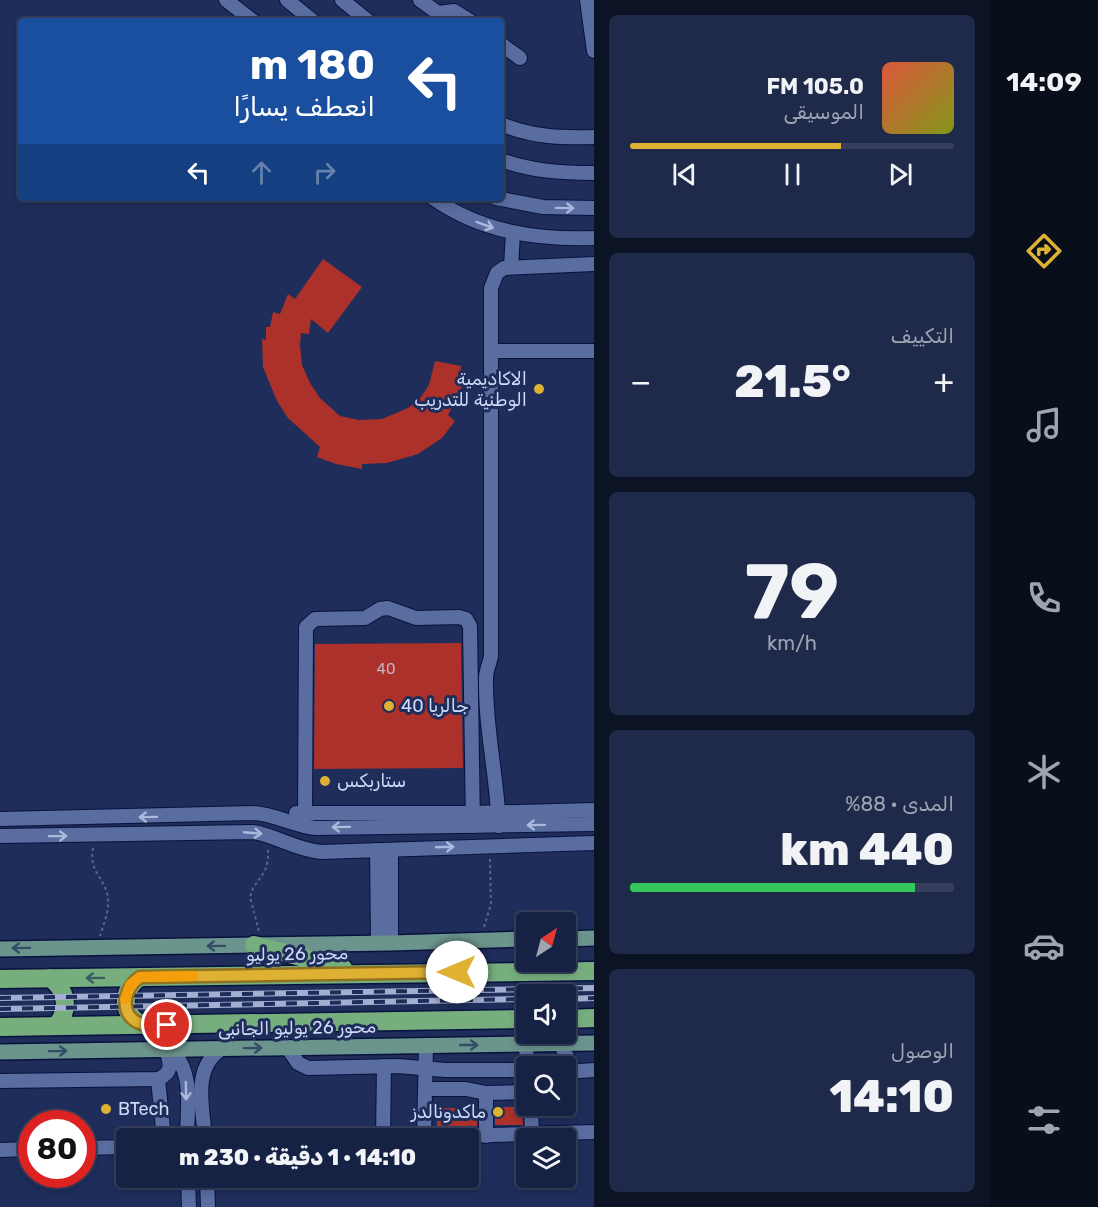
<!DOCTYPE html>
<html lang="ar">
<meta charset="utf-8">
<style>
:root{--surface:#162244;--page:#1f2a4b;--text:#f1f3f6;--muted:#9ea4b2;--line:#353f5d;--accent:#deb133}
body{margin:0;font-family:Rubik,Cairo,sans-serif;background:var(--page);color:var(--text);direction:rtl;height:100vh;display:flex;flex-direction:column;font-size:22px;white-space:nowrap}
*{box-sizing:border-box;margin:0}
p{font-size:20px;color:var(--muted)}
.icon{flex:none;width:33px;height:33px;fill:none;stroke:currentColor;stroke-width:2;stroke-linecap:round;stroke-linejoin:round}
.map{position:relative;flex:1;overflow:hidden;direction:ltr}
.drawer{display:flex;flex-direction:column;gap:15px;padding:15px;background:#0c1325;width:396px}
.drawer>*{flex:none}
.banner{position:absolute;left:18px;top:18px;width:486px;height:183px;border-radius:6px;box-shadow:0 3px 9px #0003,0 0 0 2px var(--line);direction:rtl;background:#1a4fa0;color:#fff;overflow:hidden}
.needle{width:39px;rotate:36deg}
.tools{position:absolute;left:516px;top:912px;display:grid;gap:12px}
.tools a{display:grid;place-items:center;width:60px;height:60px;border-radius:6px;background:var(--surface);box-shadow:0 3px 9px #0003,0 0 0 2px var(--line);font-size:30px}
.speed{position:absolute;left:18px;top:1110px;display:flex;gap:12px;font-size:30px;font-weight:700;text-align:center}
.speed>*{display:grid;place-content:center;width:78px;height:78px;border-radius:50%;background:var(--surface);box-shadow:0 3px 9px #0003,0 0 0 2px var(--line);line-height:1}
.speed .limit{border:9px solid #d22;background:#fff;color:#111}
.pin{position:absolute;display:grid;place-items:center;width:51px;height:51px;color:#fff;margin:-26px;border:3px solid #fff;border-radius:50%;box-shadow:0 2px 6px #0007}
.me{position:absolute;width:66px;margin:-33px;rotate:270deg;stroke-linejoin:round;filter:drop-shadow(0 0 4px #0008)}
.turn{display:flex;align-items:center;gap:21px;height:126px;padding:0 30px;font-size:27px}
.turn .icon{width:78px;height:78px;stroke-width:2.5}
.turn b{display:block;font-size:42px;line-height:51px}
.lanes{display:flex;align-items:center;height:57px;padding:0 30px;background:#0003;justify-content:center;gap:30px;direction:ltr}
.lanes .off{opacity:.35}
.big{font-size:45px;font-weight:800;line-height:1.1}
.drawer .tile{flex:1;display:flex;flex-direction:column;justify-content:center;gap:9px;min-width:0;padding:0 21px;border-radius:9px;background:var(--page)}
.drawer .dial{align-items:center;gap:0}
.dial b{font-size:78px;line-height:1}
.song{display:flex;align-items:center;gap:18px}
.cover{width:72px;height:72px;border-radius:9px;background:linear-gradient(135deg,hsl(10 70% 55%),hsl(70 70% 35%))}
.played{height:6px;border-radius:3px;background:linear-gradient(90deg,var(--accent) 65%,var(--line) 65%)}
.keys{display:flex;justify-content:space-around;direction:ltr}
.heat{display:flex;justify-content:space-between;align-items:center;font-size:33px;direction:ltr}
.charge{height:9px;border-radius:4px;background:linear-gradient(90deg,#34c759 88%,var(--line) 0)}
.trip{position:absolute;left:116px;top:1128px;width:363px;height:60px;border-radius:6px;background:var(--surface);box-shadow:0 3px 9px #0003,0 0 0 2px var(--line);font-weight:800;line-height:60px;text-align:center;direction:rtl}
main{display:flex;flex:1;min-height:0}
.menu{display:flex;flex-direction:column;width:108px;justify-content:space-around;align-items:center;background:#090e1b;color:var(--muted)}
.menu .icon{width:42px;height:42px}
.menu .on{color:var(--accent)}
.menu b{font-size:27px;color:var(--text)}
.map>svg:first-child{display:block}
.building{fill:#ab312a}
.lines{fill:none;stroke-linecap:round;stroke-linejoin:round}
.minor-casing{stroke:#08123e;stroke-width:16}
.major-casing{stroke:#08123e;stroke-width:18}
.highway-casing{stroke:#08123e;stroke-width:21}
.path{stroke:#58668e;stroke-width:2;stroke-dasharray:3 3;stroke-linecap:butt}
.minor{stroke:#596da0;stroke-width:14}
.major{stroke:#6b948c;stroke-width:15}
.highway{stroke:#77ae7e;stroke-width:18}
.rail-casing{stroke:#a3afd0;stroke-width:6}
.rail{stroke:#1e2d5a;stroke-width:4;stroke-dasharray:11;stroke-linecap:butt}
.oneway{stroke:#abb9dd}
.oneway2{stroke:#354c69}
.oneway3{stroke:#3d5a67}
.route-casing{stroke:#907321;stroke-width:15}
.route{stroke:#deb133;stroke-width:10}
.slow{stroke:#f59e0b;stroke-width:10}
.poi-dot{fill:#deb133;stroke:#1e2d5a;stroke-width:2}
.labels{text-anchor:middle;stroke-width:6;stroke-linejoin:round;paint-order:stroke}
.number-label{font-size:15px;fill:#c5b0c4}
.poi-label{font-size:18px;fill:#cedaf7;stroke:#1e2d5a;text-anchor:start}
.street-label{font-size:18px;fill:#cedaf7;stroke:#1e2d5a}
</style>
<main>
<nav class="menu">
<b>14:09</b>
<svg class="icon on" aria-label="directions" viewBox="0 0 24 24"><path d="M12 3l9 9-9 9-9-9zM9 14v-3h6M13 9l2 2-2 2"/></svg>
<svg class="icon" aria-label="music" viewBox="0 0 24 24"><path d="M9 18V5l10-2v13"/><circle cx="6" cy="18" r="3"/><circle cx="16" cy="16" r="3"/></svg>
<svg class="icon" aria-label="phone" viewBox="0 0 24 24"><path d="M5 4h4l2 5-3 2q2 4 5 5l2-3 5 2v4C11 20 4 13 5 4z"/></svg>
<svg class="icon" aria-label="climate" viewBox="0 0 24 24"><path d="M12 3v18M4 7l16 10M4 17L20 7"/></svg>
<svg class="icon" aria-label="car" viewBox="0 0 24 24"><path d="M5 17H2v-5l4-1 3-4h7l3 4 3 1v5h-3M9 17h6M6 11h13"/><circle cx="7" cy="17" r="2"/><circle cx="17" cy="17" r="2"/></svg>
<svg class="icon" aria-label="filters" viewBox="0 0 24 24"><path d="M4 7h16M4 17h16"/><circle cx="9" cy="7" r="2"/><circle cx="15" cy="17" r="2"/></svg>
</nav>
<section class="drawer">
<div class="tile">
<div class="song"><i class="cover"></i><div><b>105.0 FM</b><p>الموسيقى</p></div></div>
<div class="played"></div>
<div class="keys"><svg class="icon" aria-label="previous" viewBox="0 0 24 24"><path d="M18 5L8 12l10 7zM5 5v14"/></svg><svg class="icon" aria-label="pause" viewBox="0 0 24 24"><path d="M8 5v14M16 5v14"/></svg><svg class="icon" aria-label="next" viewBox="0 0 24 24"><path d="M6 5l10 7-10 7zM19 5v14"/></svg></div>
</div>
<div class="tile"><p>التكييف</p>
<div class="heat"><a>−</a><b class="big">21.5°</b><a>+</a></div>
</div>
<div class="tile dial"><b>79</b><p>km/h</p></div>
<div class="tile"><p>المدى · 88%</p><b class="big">440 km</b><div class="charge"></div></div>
<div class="tile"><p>الوصول</p><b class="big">14:10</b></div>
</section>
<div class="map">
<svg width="594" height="1207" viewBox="0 0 594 1207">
<rect width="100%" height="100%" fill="#1e2d5a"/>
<g class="building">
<polygon points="323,259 362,287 328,333 311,319 309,334 301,333 300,345 302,365 310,383 320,398 340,416 359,420 382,419 408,408 421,397 429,385 435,361 461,366 460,375 465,375 461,390 448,415 455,421 442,438 418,454 387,463 362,464 362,469 336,464 317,457 320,447 288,418 277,401 263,367 262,339 266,340 266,327 270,327 273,312 280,314 288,294 295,299"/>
<polygon points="461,643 463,768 314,769 315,644"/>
<polygon points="495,1107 522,1107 523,1125 495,1125"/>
<rect x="437" y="1108" width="40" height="18"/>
</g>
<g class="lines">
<g class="minor-casing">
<g id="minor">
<polyline points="226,0 253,21"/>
<polyline points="287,0 313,21"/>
<polyline points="342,0 368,21"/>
<polyline points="420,0 438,13 454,11 470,21"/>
<polyline points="587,0 594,51"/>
<polyline points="501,44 520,58"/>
<path d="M501,124C532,137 561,138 594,137"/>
<path d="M501,160C531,171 562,173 594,173"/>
<path d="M433,198C481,232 537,240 594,238"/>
<polyline points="496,198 543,207 594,208"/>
<polyline points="511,267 513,233"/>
<polyline points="491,351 594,351"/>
<polyline points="296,813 473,813 594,810"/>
<polyline points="305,813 306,627 315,619 365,618 380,609 388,608 416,618 459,617 466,619 470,626 473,826"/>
<path d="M0,819L253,813C275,814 294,826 316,828L594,824"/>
<path d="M499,826C497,776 485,728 486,678C486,670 490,663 491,656V288L497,273L504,268L594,264"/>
<path d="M0,836L253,832C277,836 297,850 321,852L594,843"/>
<polyline points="377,850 378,943"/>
<polyline points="391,943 391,850"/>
<polyline points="560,1043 574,1071"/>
<polyline points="526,1045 527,1066"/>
<polyline points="287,1047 298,1063 308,1068 398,1066 445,1070 526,1070"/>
<path d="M169,1049C195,1069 187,1109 187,1138"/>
<polyline points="566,1072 594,1070"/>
<polyline points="158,1079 163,1129 159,1138"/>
<path d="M0,1081L158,1079C174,1072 170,1063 166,1049"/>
<polyline points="426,1089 466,1089 486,1093 526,1092"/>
<polyline points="486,1093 486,1136"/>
<polyline points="531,1106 532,1134"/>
<path d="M205,1138C203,1108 191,1067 223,1048"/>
<polyline points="383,1138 384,1066"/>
<polyline points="389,1138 594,1132"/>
<polyline points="424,1138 426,1045"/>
<polyline points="82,1148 126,1147"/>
<polyline points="0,1150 32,1149"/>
<polyline points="188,1178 189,1207"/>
<polyline points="207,1178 208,1207"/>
</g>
</g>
<g class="major-casing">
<g id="major">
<polyline points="566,939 594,938"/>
<polyline points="0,949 391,943 526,939"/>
<polyline points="0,1052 594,1043"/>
</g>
</g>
<g class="highway-casing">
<g id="highway">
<polyline points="254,945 343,968"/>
<path d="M140,977C120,991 121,1016 144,1025"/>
<path d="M50,978C67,990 70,1010 56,1026"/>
<polyline points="0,979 594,971"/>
<polyline points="566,1019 594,1018"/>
<polyline points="0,1027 526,1019"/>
</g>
</g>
<g class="path">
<path d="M93,848C89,871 101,874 107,893C111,907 104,923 100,936"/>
<polyline points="484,927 491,904 490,859"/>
<polyline points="259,931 250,897 253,888 265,871 268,860 268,849"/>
</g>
<use href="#minor" class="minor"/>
<use href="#major" class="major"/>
<use href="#highway" class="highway"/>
<g class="rail-casing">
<g id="rail">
<polyline points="0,998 594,988"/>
<polyline points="566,999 594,998"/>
<polyline points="0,1009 526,999"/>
</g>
</g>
<use href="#rail" class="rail"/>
</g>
<defs><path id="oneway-shaft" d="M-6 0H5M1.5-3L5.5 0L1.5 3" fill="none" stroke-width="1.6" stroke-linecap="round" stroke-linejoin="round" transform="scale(1.5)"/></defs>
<g class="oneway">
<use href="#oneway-shaft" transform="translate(565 208) rotate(1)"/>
<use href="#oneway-shaft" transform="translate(485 225) rotate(20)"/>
<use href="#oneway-shaft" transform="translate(148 817) rotate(179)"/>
<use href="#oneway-shaft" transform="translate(536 825) rotate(179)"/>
<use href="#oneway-shaft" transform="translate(341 827) rotate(179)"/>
<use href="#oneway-shaft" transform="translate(253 833) rotate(5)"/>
<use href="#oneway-shaft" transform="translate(58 836) rotate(-1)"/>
<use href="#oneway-shaft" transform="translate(445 847) rotate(-2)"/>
<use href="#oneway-shaft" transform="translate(186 1091) rotate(89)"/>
</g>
<g class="oneway2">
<use href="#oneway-shaft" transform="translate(216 946) rotate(179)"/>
<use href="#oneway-shaft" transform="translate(21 948) rotate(179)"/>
<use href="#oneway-shaft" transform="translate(469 1045)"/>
<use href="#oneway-shaft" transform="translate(253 1048) rotate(-1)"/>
<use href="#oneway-shaft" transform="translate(58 1051) rotate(-1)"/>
</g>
<use class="oneway3" href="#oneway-shaft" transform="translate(95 978) rotate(179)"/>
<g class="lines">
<g class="route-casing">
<path id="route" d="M167,1025C159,1025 150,1026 142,1024C118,1017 123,988 140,977L457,972"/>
</g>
<use href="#route" class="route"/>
<polyline class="slow" points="125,999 130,985 140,977 193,976"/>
</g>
<g class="poi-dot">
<circle cx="539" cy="389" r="6"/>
<circle cx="389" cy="706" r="6"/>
<circle cx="325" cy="781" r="6"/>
<circle cx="106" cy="1109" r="6"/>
<circle cx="498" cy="1112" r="6"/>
</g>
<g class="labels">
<g class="number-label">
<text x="386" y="674">40</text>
</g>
<g class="poi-label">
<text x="527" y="385" text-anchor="end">الاكاديمية<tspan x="527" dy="21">الوطنية للتدريب</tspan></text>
<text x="401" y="712">جالريا 40</text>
<text x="337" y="787">ستاربكس</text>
<text x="118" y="1115">BTech</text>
<text x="486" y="1118" text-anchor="end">ماكدونالدز</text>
</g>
<g class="street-label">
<text transform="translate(297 954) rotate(-1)" y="6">محور 26 يوليو</text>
<text transform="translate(297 1028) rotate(-1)" y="6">محور 26 يوليو الجانبى</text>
</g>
</g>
</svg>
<div class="tools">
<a><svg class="needle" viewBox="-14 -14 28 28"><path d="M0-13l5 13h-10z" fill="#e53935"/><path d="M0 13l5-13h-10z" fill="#9ea4b2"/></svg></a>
<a><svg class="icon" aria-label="sound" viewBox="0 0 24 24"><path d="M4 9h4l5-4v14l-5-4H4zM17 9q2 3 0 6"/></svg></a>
<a><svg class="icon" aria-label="search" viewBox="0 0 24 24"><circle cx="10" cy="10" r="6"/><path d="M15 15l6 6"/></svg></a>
<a><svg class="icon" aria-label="layers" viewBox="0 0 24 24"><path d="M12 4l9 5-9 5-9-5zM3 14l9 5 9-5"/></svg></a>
</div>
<div class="speed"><div class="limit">80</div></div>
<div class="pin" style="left:167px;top:1025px;background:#d93025"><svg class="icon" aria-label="arrive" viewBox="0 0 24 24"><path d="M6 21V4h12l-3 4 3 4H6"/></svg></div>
<svg class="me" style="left:457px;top:972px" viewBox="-20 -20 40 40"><circle r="19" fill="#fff"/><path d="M0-13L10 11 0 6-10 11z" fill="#deb133"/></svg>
<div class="trip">14:10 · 1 دقيقة · 230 m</div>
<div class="banner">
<div class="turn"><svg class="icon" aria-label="left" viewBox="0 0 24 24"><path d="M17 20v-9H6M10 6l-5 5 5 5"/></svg><div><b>180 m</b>انعطف يسارًا</div></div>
<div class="lanes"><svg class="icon" aria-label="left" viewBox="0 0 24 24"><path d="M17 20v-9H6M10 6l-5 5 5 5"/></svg><svg class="icon off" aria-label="ahead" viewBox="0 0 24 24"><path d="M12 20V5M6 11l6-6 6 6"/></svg><svg class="icon off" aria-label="right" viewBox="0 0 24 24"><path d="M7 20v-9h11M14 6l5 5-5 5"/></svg></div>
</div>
</div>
</main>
